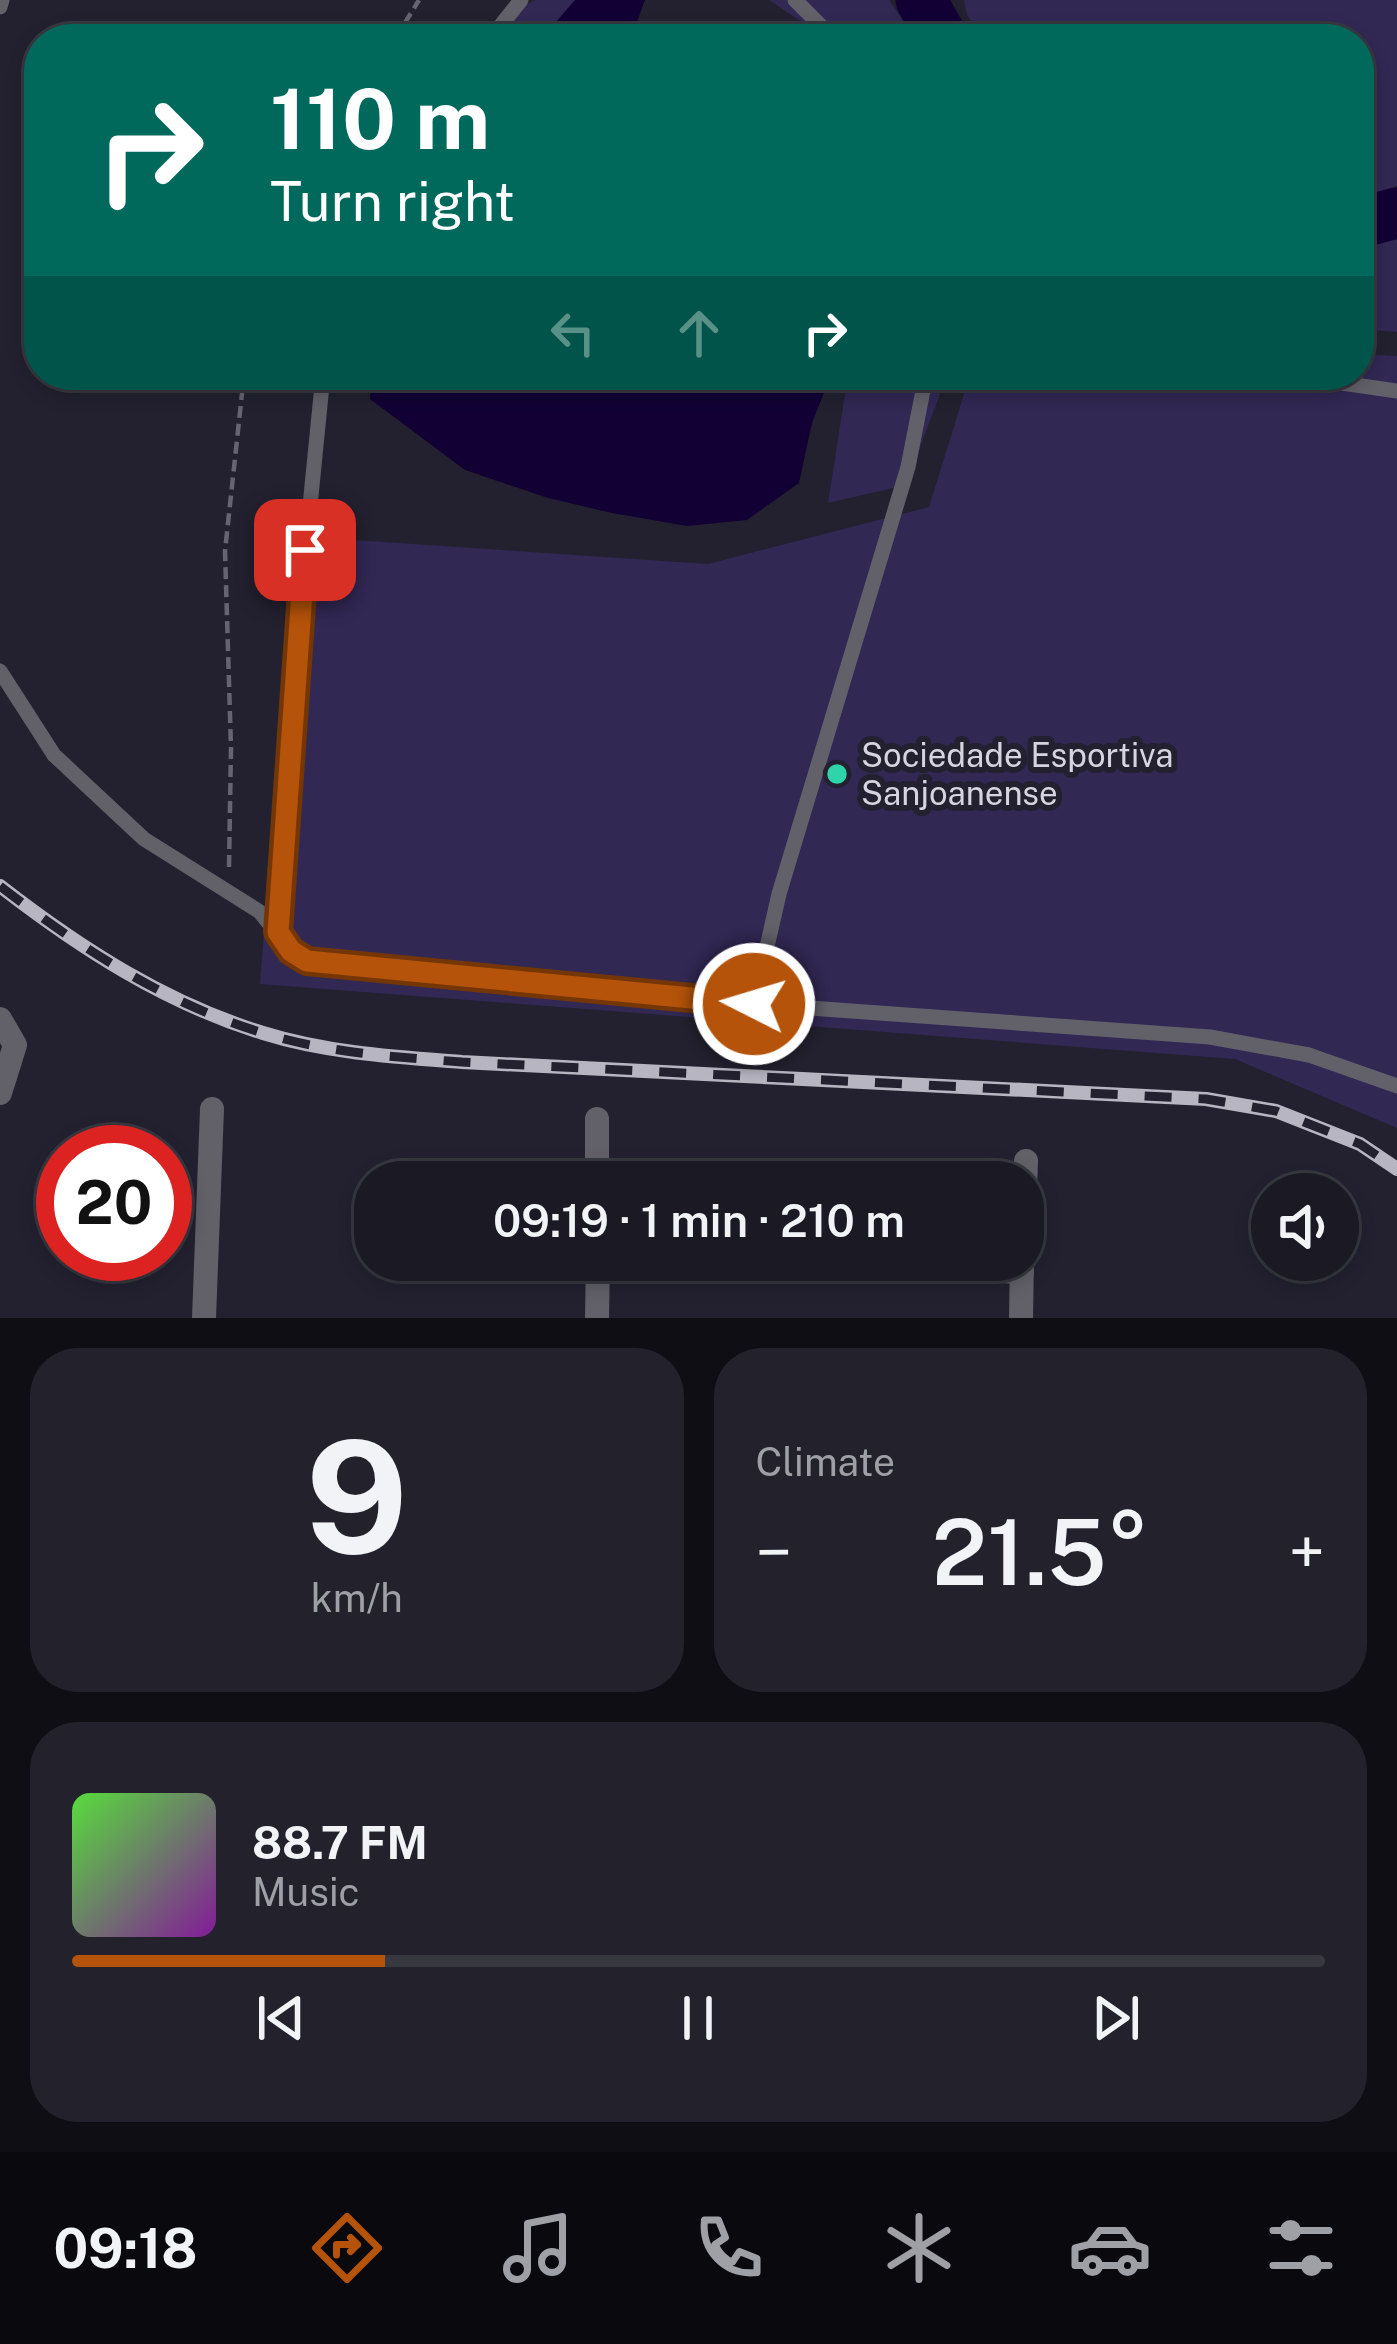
<!DOCTYPE html>
<meta charset="utf-8">
<style>
:root{--surface:#1a1924;--page:#23222c;--text:#f1f3f6;--muted:#9fa0a6;--line:#383841;--accent:#b45309}
body{margin:0;font-family:"Public Sans",sans-serif;background:var(--page);color:var(--text);height:100vh;display:flex;flex-direction:column;font-size:45px;white-space:nowrap}
*{box-sizing:border-box;margin:0}
p{font-size:39px;color:var(--muted)}
.icon{flex:none;width:66px;height:66px;fill:none;stroke:currentColor;stroke-width:2;stroke-linecap:round;stroke-linejoin:round}
.map{position:relative;height:1318px;overflow:hidden}
.drawer{display:flex;flex-direction:column;gap:30px;padding:30px;background:#0e0e14;flex:1}
.drawer>*{flex:none}
.hud{position:absolute;left:24px;top:24px;width:1350px;height:366px;border-radius:48px;box-shadow:0 6px 18px #0003,0 0 0 3px var(--line);background:#00695c;color:#fff;overflow:hidden}
.controls{position:absolute;left:1251px;top:1173px;display:grid;gap:24px}
.controls a{display:grid;place-items:center;width:108px;height:108px;border-radius:50%;background:var(--surface);box-shadow:0 6px 18px #0003,0 0 0 3px var(--line);font-size:60px}
.speed{position:absolute;left:36px;top:1125px;display:flex;gap:24px;font-size:60px;font-weight:700;text-align:center}
.speed>*{display:grid;place-content:center;width:156px;height:156px;border-radius:50%;background:var(--surface);box-shadow:0 6px 18px #0003,0 0 0 3px var(--line);line-height:1}
.speed .limit{border:18px solid #d22;background:#fff;color:#111}
.pin{position:absolute;display:grid;place-items:center;width:102px;height:102px;color:#fff;margin:-51px;border-radius:24px;box-shadow:0 6px 18px #0006}
.me{position:absolute;width:132px;margin:-66px;rotate:275deg;stroke-linejoin:round;filter:drop-shadow(0 0 9px #0008)}
.turn{display:flex;align-items:center;gap:42px;height:252px;padding:0 48px;font-size:54px}
.turn .icon{width:156px;height:156px;stroke-width:2.5}
.turn b{display:block;font-size:84px;line-height:102px}
.lanes{display:flex;align-items:center;height:114px;padding:0 48px;background:#0003;justify-content:center;gap:60px;direction:ltr}
.lanes .off{opacity:.35}
.big{font-size:90px;font-weight:600;line-height:1.1}
.drawer .card{flex:1;display:flex;flex-direction:column;justify-content:center;gap:18px;min-width:0;padding:0 42px;border-radius:48px;background:var(--page)}
.drawer .dial{align-items:center;gap:0}
.dial b{font-size:156px;line-height:1}
.song{display:flex;align-items:center;gap:36px}
.cover{width:144px;height:144px;border-radius:18px;background:linear-gradient(135deg,hsl(110 70% 55%),hsl(290 70% 35%))}
.played{height:12px;border-radius:6px;background:linear-gradient(90deg,var(--accent) 25%,var(--line) 25%)}
.keys{display:flex;justify-content:space-around;direction:ltr}
.heat{display:flex;justify-content:space-between;align-items:center;font-size:66px;direction:ltr}
.drawer .tiles{flex:1;display:grid;gap:30px;grid-template-columns:1fr 1fr}
.card:last-child{grid-column:span 2}
.trip{position:absolute;left:354px;top:1161px;width:690px;height:120px;border-radius:48px;background:var(--surface);box-shadow:0 6px 18px #0003,0 0 0 3px var(--line);font-weight:600;line-height:120px;text-align:center}
.dock{display:flex;height:192px;justify-content:space-around;align-items:center;background:#0a0a0e;color:var(--muted)}
.dock .icon{width:84px;height:84px}
.dock .on{color:var(--accent)}
.dock b{font-size:54px;color:var(--text)}
.map>svg:first-child{display:block}
.green{fill:#312854}
.water{fill:#120034}
.lines{fill:none;stroke-linecap:round;stroke-linejoin:round}
.river{stroke:#120034;stroke-width:51}
.path{stroke:#666472;stroke-width:4.5;stroke-dasharray:12 6;stroke-linecap:butt}
.lane{stroke:#62616a;stroke-width:15}
.street{stroke:#62616a;stroke-width:24}
.rail-casing{stroke:#b7b5c1;stroke-width:14}
.rail{stroke:#232130;stroke-width:9;stroke-dasharray:27;stroke-linecap:butt}
.route-casing{stroke:#753606;stroke-width:30}
.route{stroke:#b45309;stroke-width:21}
.poi-dot{fill:#30d4aa;stroke:#232130;stroke-width:4.5}
.labels{text-anchor:middle;stroke-width:12;stroke-linejoin:round;paint-order:stroke}
.poi-label{font-size:33px;fill:#d5d4df;stroke:#232130;text-anchor:start}
</style>
<div class="map">
<svg width="1397" height="1318" viewBox="0 0 1397 1318">
<rect width="100%" height="100%" fill="#232130"/>
<g class="green">
<polygon points="535,0 641,0 570,39 462,39"/>
<polygon points="769,0 889,0 915,39 811,39 799,20"/>
<polygon points="964,0 1397,0 1397,186 1359,199 1359,39 984,39 967,15"/>
<polygon points="1397,239 1397,332 1359,329 1359,242"/>
<polygon points="1359,354 1397,356 1397,1128 1235,1059 260,984 294,536 708,564 929,507 970,375 1359,375"/>
<polygon points="848,375 947,375 906,485 828,503"/>
</g>
<g class="water">
<polygon points="575,0 645,0 637,22 617,39 541,39"/>
<polygon points="372,375 619,375 672,388 688,375 831,375 812,423 799,483 747,520 687,526 612,513 548,498 465,470 370,399"/>
</g>
<g class="lines">
<g class="river">
<polyline points="921,0 943,39"/>
<polyline points="1359,223 1397,213"/>
</g>
<g class="path">
<polyline points="395,39 419,0"/>
<polyline points="229,867 231,748 225,551 244,375"/>
</g>
<g class="lane">
<polyline points="795,0 834,39"/>
<polyline points="0,7 2,0"/>
<polyline points="490,39 521,0"/>
<polyline points="1287,375 1397,391"/>
<polyline points="926,387 950,375"/>
<polyline points="0,671 54,755 144,839 260,912 291,951 307,960 754,1004 1210,1037 1309,1055 1397,1086"/>
<polyline points="278,932 298,627 323,375"/>
<polyline points="754,1004 779,894 908,467 926,375"/>
</g>
<g class="street">
<polyline points="0,1019 15,1045 0,1093"/>
<polyline points="597,1119 597,1182"/>
<polyline points="1023,1244 1026,1161"/>
<polyline points="703,1260 1022,1272"/>
<polyline points="204,1318 212,1109"/>
<polyline points="597,1318 598,1260"/>
<polyline points="1021,1318 1022,1260"/>
</g>
<g class="rail-casing">
<path id="rail" d="M0,886C80,948 165,1003 263,1033C327,1053 396,1057 462,1062L1206,1099L1276,1111L1360,1144L1397,1169"/>
</g>
<use href="#rail" class="rail"/>
</g>
<g class="lines">
<g class="route-casing">
<polyline id="route" points="305,550 278,932 291,951 307,961 754,1004"/>
</g>
<use href="#route" class="route"/>
</g>
<circle class="poi-dot" cx="837" cy="774" r="12"/>
<g class="labels">
<g class="poi-label">
<text x="861" y="767">Sociedade Esportiva<tspan x="861" dy="38">Sanjoanense</tspan></text>
</g>
</g>
</svg>
<div class="controls">
<a><svg class="icon" aria-label="sound" viewBox="0 0 24 24"><path d="M4 9h4l5-4v14l-5-4H4zM17 9q2 3 0 6"/></svg></a>
</div>
<div class="speed"><div class="limit">20</div></div>
<div class="pin" style="left:305px;top:550px;background:#d93025"><svg class="icon" aria-label="arrive" viewBox="0 0 24 24"><path d="M6 21V4h12l-3 4 3 4H6"/></svg></div>
<svg class="me" style="left:754px;top:1004px" viewBox="-20 -20 40 40"><circle r="17" fill="#b45309" stroke="#fff" stroke-width="3"/><path d="M0-11L8 9 0 5-8 9z" fill="#fff"/></svg>
<div class="trip">09:19 · 1 min · 210 m</div>
<div class="hud">
<div class="turn"><svg class="icon" aria-label="right" viewBox="0 0 24 24"><path d="M7 20v-9h11M14 6l5 5-5 5"/></svg><div><b>110 m</b>Turn right</div></div>
<div class="lanes"><svg class="icon off" aria-label="left" viewBox="0 0 24 24"><path d="M17 20v-9H6M10 6l-5 5 5 5"/></svg><svg class="icon off" aria-label="ahead" viewBox="0 0 24 24"><path d="M12 20V5M6 11l6-6 6 6"/></svg><svg class="icon" aria-label="right" viewBox="0 0 24 24"><path d="M7 20v-9h11M14 6l5 5-5 5"/></svg></div>
</div>
</div>
<section class="drawer">
<div class="tiles">
<div class="card dial"><b>9</b><p>km/h</p></div>
<div class="card"><p>Climate</p>
<div class="heat"><a>−</a><b class="big">21.5°</b><a>+</a></div>
</div>
<div class="card">
<div class="song"><i class="cover"></i><div><b>88.7 FM</b><p>Music</p></div></div>
<div class="played"></div>
<div class="keys"><svg class="icon" aria-label="previous" viewBox="0 0 24 24"><path d="M18 5L8 12l10 7zM5 5v14"/></svg><svg class="icon" aria-label="pause" viewBox="0 0 24 24"><path d="M8 5v14M16 5v14"/></svg><svg class="icon" aria-label="next" viewBox="0 0 24 24"><path d="M6 5l10 7-10 7zM19 5v14"/></svg></div>
</div>
</div>
</section>
<nav class="dock">
<b>09:18</b>
<svg class="icon on" aria-label="directions" viewBox="0 0 24 24"><path d="M12 3l9 9-9 9-9-9zM9 14v-3h6M13 9l2 2-2 2"/></svg>
<svg class="icon" aria-label="music" viewBox="0 0 24 24"><path d="M9 18V5l10-2v13"/><circle cx="6" cy="18" r="3"/><circle cx="16" cy="16" r="3"/></svg>
<svg class="icon" aria-label="phone" viewBox="0 0 24 24"><path d="M5 4h4l2 5-3 2q2 4 5 5l2-3 5 2v4C11 20 4 13 5 4z"/></svg>
<svg class="icon" aria-label="climate" viewBox="0 0 24 24"><path d="M12 3v18M4 7l16 10M4 17L20 7"/></svg>
<svg class="icon" aria-label="car" viewBox="0 0 24 24"><path d="M5 17H2v-5l4-1 3-4h7l3 4 3 1v5h-3M9 17h6M6 11h13"/><circle cx="7" cy="17" r="2"/><circle cx="17" cy="17" r="2"/></svg>
<svg class="icon" aria-label="filters" viewBox="0 0 24 24"><path d="M4 7h16M4 17h16"/><circle cx="9" cy="7" r="2"/><circle cx="15" cy="17" r="2"/></svg>
</nav>
